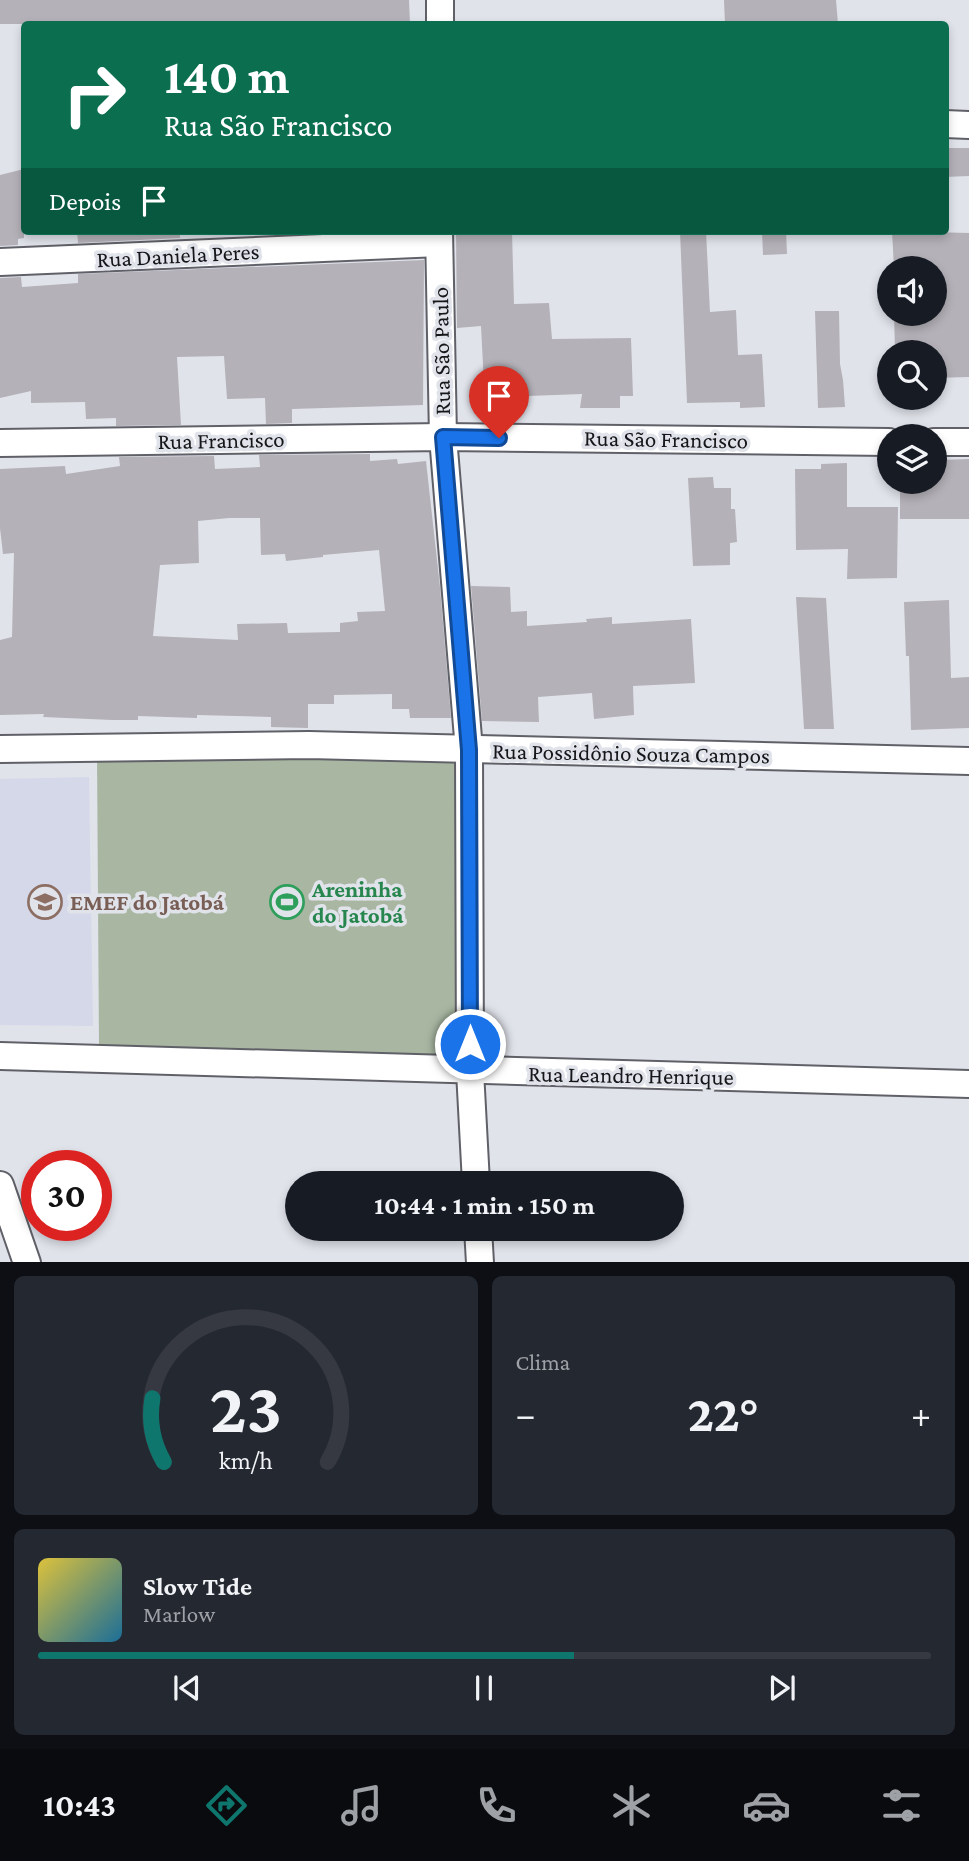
<!DOCTYPE html>
<html lang="pt">
<meta charset="utf-8">
<style>
:root{--surface:#171b24;--page:#242831;--text:#f1f3f6;--muted:#9ea1a6;--line:#363941;--accent:#0f766e}
body{margin:0;font-family:"Crimson Pro",serif;background:var(--page);color:var(--text);height:100vh;display:flex;flex-direction:column;font-size:26px;white-space:nowrap}
*{box-sizing:border-box;margin:0}
p{font-size:23px;color:var(--muted)}
.icon{flex:none;width:38px;height:38px;fill:none;stroke:currentColor;stroke-width:2;stroke-linecap:round;stroke-linejoin:round}
.map{position:relative;height:1262px;overflow:hidden}
.drawer{display:flex;flex-direction:column;gap:14px;padding:14px;background:#0d0f14;flex:1}
.drawer>*{flex:none}
.guide{position:absolute;left:21px;top:21px;width:928px;height:214px;border-radius:7px;box-shadow:0 4px 10px #0003;background:#0b6e4f;color:#fff;overflow:hidden}
.controls{position:absolute;left:877px;top:256px;display:grid;gap:14px}
.controls a{display:grid;place-items:center;width:70px;height:70px;border-radius:50%;background:var(--surface);box-shadow:0 4px 10px #0003;font-size:35px}
.speed{position:absolute;left:21px;top:1150px;display:flex;gap:14px;font-size:35px;font-weight:700;text-align:center}
.speed>*{display:grid;place-content:center;width:91px;height:91px;border-radius:50%;background:var(--surface);box-shadow:0 4px 10px #0003;line-height:1}
.speed .limit{border:10px solid #d22;background:#fff;color:#111}
.pin{position:absolute;display:grid;place-items:center;width:60px;height:60px;color:#fff;margin:-72px -30px;border-radius:50% 50% 50% 0;rotate:-45deg;box-shadow:0 0 7px #0007}
.pin .icon{rotate:45deg}
.me{position:absolute;width:77px;margin:-38px;rotate:0deg;stroke-linejoin:round;filter:drop-shadow(0 0 5px #0008)}
.turn{display:flex;align-items:center;gap:24px;height:147px;padding:0 28px;font-size:32px}
.turn .icon{width:91px;height:91px;stroke-width:2.5}
.turn b{display:block;font-size:49px;line-height:60px}
.then{display:flex;align-items:center;height:66px;padding:0 28px;background:#0003;gap:14px;font-size:26px}
.big{font-size:52px;font-weight:700;line-height:1.1}
.drawer .tile{flex:1;display:flex;flex-direction:column;justify-content:center;gap:10px;min-width:0;padding:0 24px;border-radius:10px;background:var(--page)}
.drawer .dial{align-items:center;gap:0}
.dial svg{height:182px;overflow:visible;fill:none;stroke:var(--line);stroke-width:7;stroke-linecap:round;text-anchor:middle}
.dial text{fill:var(--text);stroke:none}
.song{display:flex;align-items:center;gap:21px}
.cover{width:84px;height:84px;border-radius:10px;background:linear-gradient(135deg,hsl(50 70% 55%),hsl(200 70% 35%))}
.played{height:7px;border-radius:4px;background:linear-gradient(90deg,var(--accent) 60%,var(--line) 60%)}
.keys{display:flex;justify-content:space-around;direction:ltr}
.heat{display:flex;justify-content:space-between;align-items:center;font-size:38px;direction:ltr}
.drawer .tiles{flex:1;display:grid;gap:14px;grid-template-columns:1fr 1fr}
.tile:last-child{grid-column:span 2}
.trip{position:absolute;left:285px;top:1171px;width:399px;height:70px;border-radius:35px;background:var(--surface);box-shadow:0 4px 10px #0003;font-weight:700;line-height:70px;text-align:center}
.tabs{display:flex;height:112px;justify-content:space-around;align-items:center;background:#090b0e;color:var(--muted)}
.tabs .icon{width:49px;height:49px}
.tabs .selected{color:var(--accent)}
.tabs b{font-size:32px;color:var(--text)}
.map>svg:first-child{display:block}
.built{fill:#d5d8e8}
.green{fill:#a9b7a2}
.building{fill:#b4b1b8;fill-rule:evenodd}
.lines{fill:none;stroke-linecap:round;stroke-linejoin:round}
.minor-casing{stroke:#606168;stroke-width:30}
.minor{stroke:#fff;stroke-width:26}
.route-casing{stroke:#114b97;stroke-width:18}
.route{stroke:#1a73e8;stroke-width:12}
.labels{text-anchor:middle;stroke-width:7;stroke-linejoin:round;paint-order:stroke}
.street-label{font-size:23px;fill:#151619;stroke:#e1e3eb}
.leisure-label{font-size:23px;font-weight:bold;fill:#27864d;stroke:#e1e3eb;text-anchor:start}
.education-label{font-size:23px;font-weight:bold;fill:#785e54;stroke:#e1e3eb;text-anchor:start}
</style>
<div class="map">
<svg width="969" height="1263" viewBox="0 0 969 1263">
<rect width="100%" height="100%" fill="#e1e3eb"/>
<polygon class="built" points="89,777 93,1026 0,1025 0,779"/>
<polygon class="green" points="97,754 463,762 465,1057 99,1046"/>
<g class="building">
<polygon points="0,0 409,0 410,24 0,24"/>
<polygon points="724,0 836,0 838,24 725,24"/>
<polygon points="945,148 969,148 969,176 945,177"/>
<polygon points="24,169 24,238 18,239 18,245 0,246 0,175"/>
<polygon points="77,231 180,231 180,238 78,243"/>
<polygon points="456,231 512,231 514,304 549,303 552,339 631,338 633,396 620,396 620,408 580,408 582,394 528,396 528,406 502,408 501,403 485,404 481,326 457,328"/>
<polygon points="680,231 706,231 710,312 736,310 738,355 762,354 765,407 740,408 740,402 687,403"/>
<polygon points="762,231 786,231 787,254 763,255"/>
<polygon points="892,231 969,233 969,377 934,378 934,352 895,352 894,313 934,313 934,268 894,268"/>
<polygon points="424,260 423,405 292,409 292,423 266,424 265,398 227,399 224,356 177,357 181,425 116,426 116,418 86,419 85,402 31,403 31,391 0,398 0,278 21,277 22,287 78,283 78,274"/>
<polygon points="815,311 839,311 840,364 843,380 845,407 818,408"/>
<path d="M370,454V461L397,459L398,464L426,461L440,587L451,718H410L409,709H392V694L334,695V704H308V728L271,727V717L197,715V718L138,716V720H112L43,717L44,714L0,715V640L12,637L14,553L3,554L0,528V469L65,466L66,474L120,466L119,457L214,456L215,469L260,467L259,455ZM229,518H260L261,555L285,554L286,561L323,557V555L379,550L385,611L357,612L358,621L340,623V632L288,633L287,623L237,624L238,640L153,636L160,565L199,563L198,521Z"/>
<polygon points="969,459 969,519 900,519 900,482 934,481 934,465 938,465 938,460"/>
<polygon points="847,463 847,507 898,507 897,578 847,579 848,549 796,550 795,469 821,469 821,464"/>
<polygon points="713,477 714,488 731,488 731,509 735,509 737,542 730,543 730,565 693,566 688,478"/>
<polygon points="471,586 510,587 511,612 527,611 527,626 587,622 586,619 612,617 612,624 691,619 695,683 633,686 634,715 594,719 592,693 538,697 539,722 482,721"/>
<polygon points="796,597 826,598 834,729 804,729"/>
<polygon points="949,600 951,678 969,677 969,728 911,730 909,656 906,656 904,602"/>
</g>
<g class="lines">
<g class="minor-casing">
<g id="minor">
<polyline points="440,0 440,24"/>
<polyline points="945,124 969,125"/>
<polyline points="439,231 443,437 469,750 470,1071 476,1183"/>
<polyline points="0,262 439,243"/>
<polyline points="934,442 969,442"/>
<polyline points="0,443 443,437 889,442"/>
<polyline points="0,749 309,745 969,761"/>
<polyline points="0,1056 969,1084"/>
<polyline points="0,1185 27,1263"/>
<polyline points="478,1228 480,1263"/>
</g>
</g>
<use href="#minor" class="minor"/>
</g>
<g class="lines">
<g class="route-casing">
<polyline id="route" points="470,1044 469,750 443,437 499,438"/>
</g>
<use href="#route" class="route"/>
</g>
<defs>
<g id="school-ring" transform="scale(1.75)"><circle r="9.5" fill="#e1e3eb" stroke="#8d6e63" stroke-width="1.5"/><path d="M0-5L7-2L0 1L-7-2ZM-4 1L0 2.5L4 1V4Q0 6-4 4Z" fill="#8d6e63"/></g>
<g id="stadium-ring" transform="scale(1.75)"><circle r="9.5" fill="#e1e3eb" stroke="#2e9e5b" stroke-width="1.5"/><path d="M0-5a6.5 5 0 1 0 0 10a6.5 5 0 1 0 0-10ZM-3.5-1.8h7v3.6h-7Z" fill="#2e9e5b"/></g>
</defs>
<g fill-rule="evenodd">
<use href="#school-ring" x="45" y="902"/>
<use href="#stadium-ring" x="287" y="902"/>
</g>
<g class="labels">
<g class="street-label">
<text transform="translate(178 255) rotate(-3)" y="8">Rua Daniela Peres</text>
<text transform="translate(441 351) rotate(-91)" y="8">Rua São Paulo</text>
<text transform="translate(666 439) rotate(1)" y="8">Rua São Francisco</text>
<text transform="translate(221 440) rotate(-1)" y="8">Rua Francisco</text>
<text transform="translate(631 753) rotate(1)" y="8">Rua Possidônio Souza Campos</text>
<text transform="translate(631 1075) rotate(1)" y="8">Rua Leandro Henrique</text>
</g>
<g class="leisure-label">
<text x="312" y="897">Areninha<tspan x="312" dy="26">do Jatobá</tspan></text>
</g>
<g class="education-label">
<text x="70" y="910">EMEF do Jatobá</text>
</g>
</g>
</svg>
<div class="controls">
<a><svg class="icon" aria-label="sound" viewBox="0 0 24 24"><path d="M4 9h4l5-4v14l-5-4H4zM17 9q2 3 0 6"/></svg></a>
<a><svg class="icon" aria-label="search" viewBox="0 0 24 24"><circle cx="10" cy="10" r="6"/><path d="M15 15l6 6"/></svg></a>
<a><svg class="icon" aria-label="layers" viewBox="0 0 24 24"><path d="M12 4l9 5-9 5-9-5zM3 14l9 5 9-5"/></svg></a>
</div>
<div class="speed"><div class="limit">30</div></div>
<div class="pin" style="left:499px;top:438px;background:#d93025"><svg class="icon" aria-label="arrive" viewBox="0 0 24 24"><path d="M6 21V4h12l-3 4 3 4H6"/></svg></div>
<svg class="me" style="left:470px;top:1044px" viewBox="-20 -20 40 40"><circle r="17" fill="#1a73e8" stroke="#fff" stroke-width="3"/><path d="M0-11L8 9 0 5-8 9z" fill="#fff"/></svg>
<div class="trip">10:44 · 1 min · 150 m</div>
<div class="guide">
<div class="turn"><svg class="icon" aria-label="right" viewBox="0 0 24 24"><path d="M7 20v-9h11M14 6l5 5-5 5"/></svg><div><b>140 m</b>Rua São Francisco</div></div>
<div class="then">Depois<svg class="icon" aria-label="arrive" viewBox="0 0 24 24"><path d="M6 21V4h12l-3 4 3 4H6"/></svg></div>
</div>
</div>
<section class="drawer">
<div class="tiles">
<div class="tile dial"><svg viewBox="0 0 100 80">
<path d="M14 69A42 42 0 1 1 86 69"/>
<path d="M14 69A42 42 0 0 1 9 41" stroke="#0f766e"/>
<text x="50" y="56" font-size="32" font-weight="700">23</text>
<text x="50" y="72" font-size="11">km/h</text>
</svg></div>
<div class="tile"><p>Clima</p>
<div class="heat"><a>−</a><b class="big">22°</b><a>+</a></div>
</div>
<div class="tile">
<div class="song"><i class="cover"></i><div><b>Slow Tide</b><p>Marlow</p></div></div>
<div class="played"></div>
<div class="keys"><svg class="icon" aria-label="previous" viewBox="0 0 24 24"><path d="M18 5L8 12l10 7zM5 5v14"/></svg><svg class="icon" aria-label="pause" viewBox="0 0 24 24"><path d="M8 5v14M16 5v14"/></svg><svg class="icon" aria-label="next" viewBox="0 0 24 24"><path d="M6 5l10 7-10 7zM19 5v14"/></svg></div>
</div>
</div>
</section>
<nav class="tabs">
<b>10:43</b>
<svg class="icon selected" aria-label="directions" viewBox="0 0 24 24"><path d="M12 3l9 9-9 9-9-9zM9 14v-3h6M13 9l2 2-2 2"/></svg>
<svg class="icon" aria-label="music" viewBox="0 0 24 24"><path d="M9 18V5l10-2v13"/><circle cx="6" cy="18" r="3"/><circle cx="16" cy="16" r="3"/></svg>
<svg class="icon" aria-label="phone" viewBox="0 0 24 24"><path d="M5 4h4l2 5-3 2q2 4 5 5l2-3 5 2v4C11 20 4 13 5 4z"/></svg>
<svg class="icon" aria-label="climate" viewBox="0 0 24 24"><path d="M12 3v18M4 7l16 10M4 17L20 7"/></svg>
<svg class="icon" aria-label="car" viewBox="0 0 24 24"><path d="M5 17H2v-5l4-1 3-4h7l3 4 3 1v5h-3M9 17h6M6 11h13"/><circle cx="7" cy="17" r="2"/><circle cx="17" cy="17" r="2"/></svg>
<svg class="icon" aria-label="filters" viewBox="0 0 24 24"><path d="M4 7h16M4 17h16"/><circle cx="9" cy="7" r="2"/><circle cx="15" cy="17" r="2"/></svg>
</nav>
